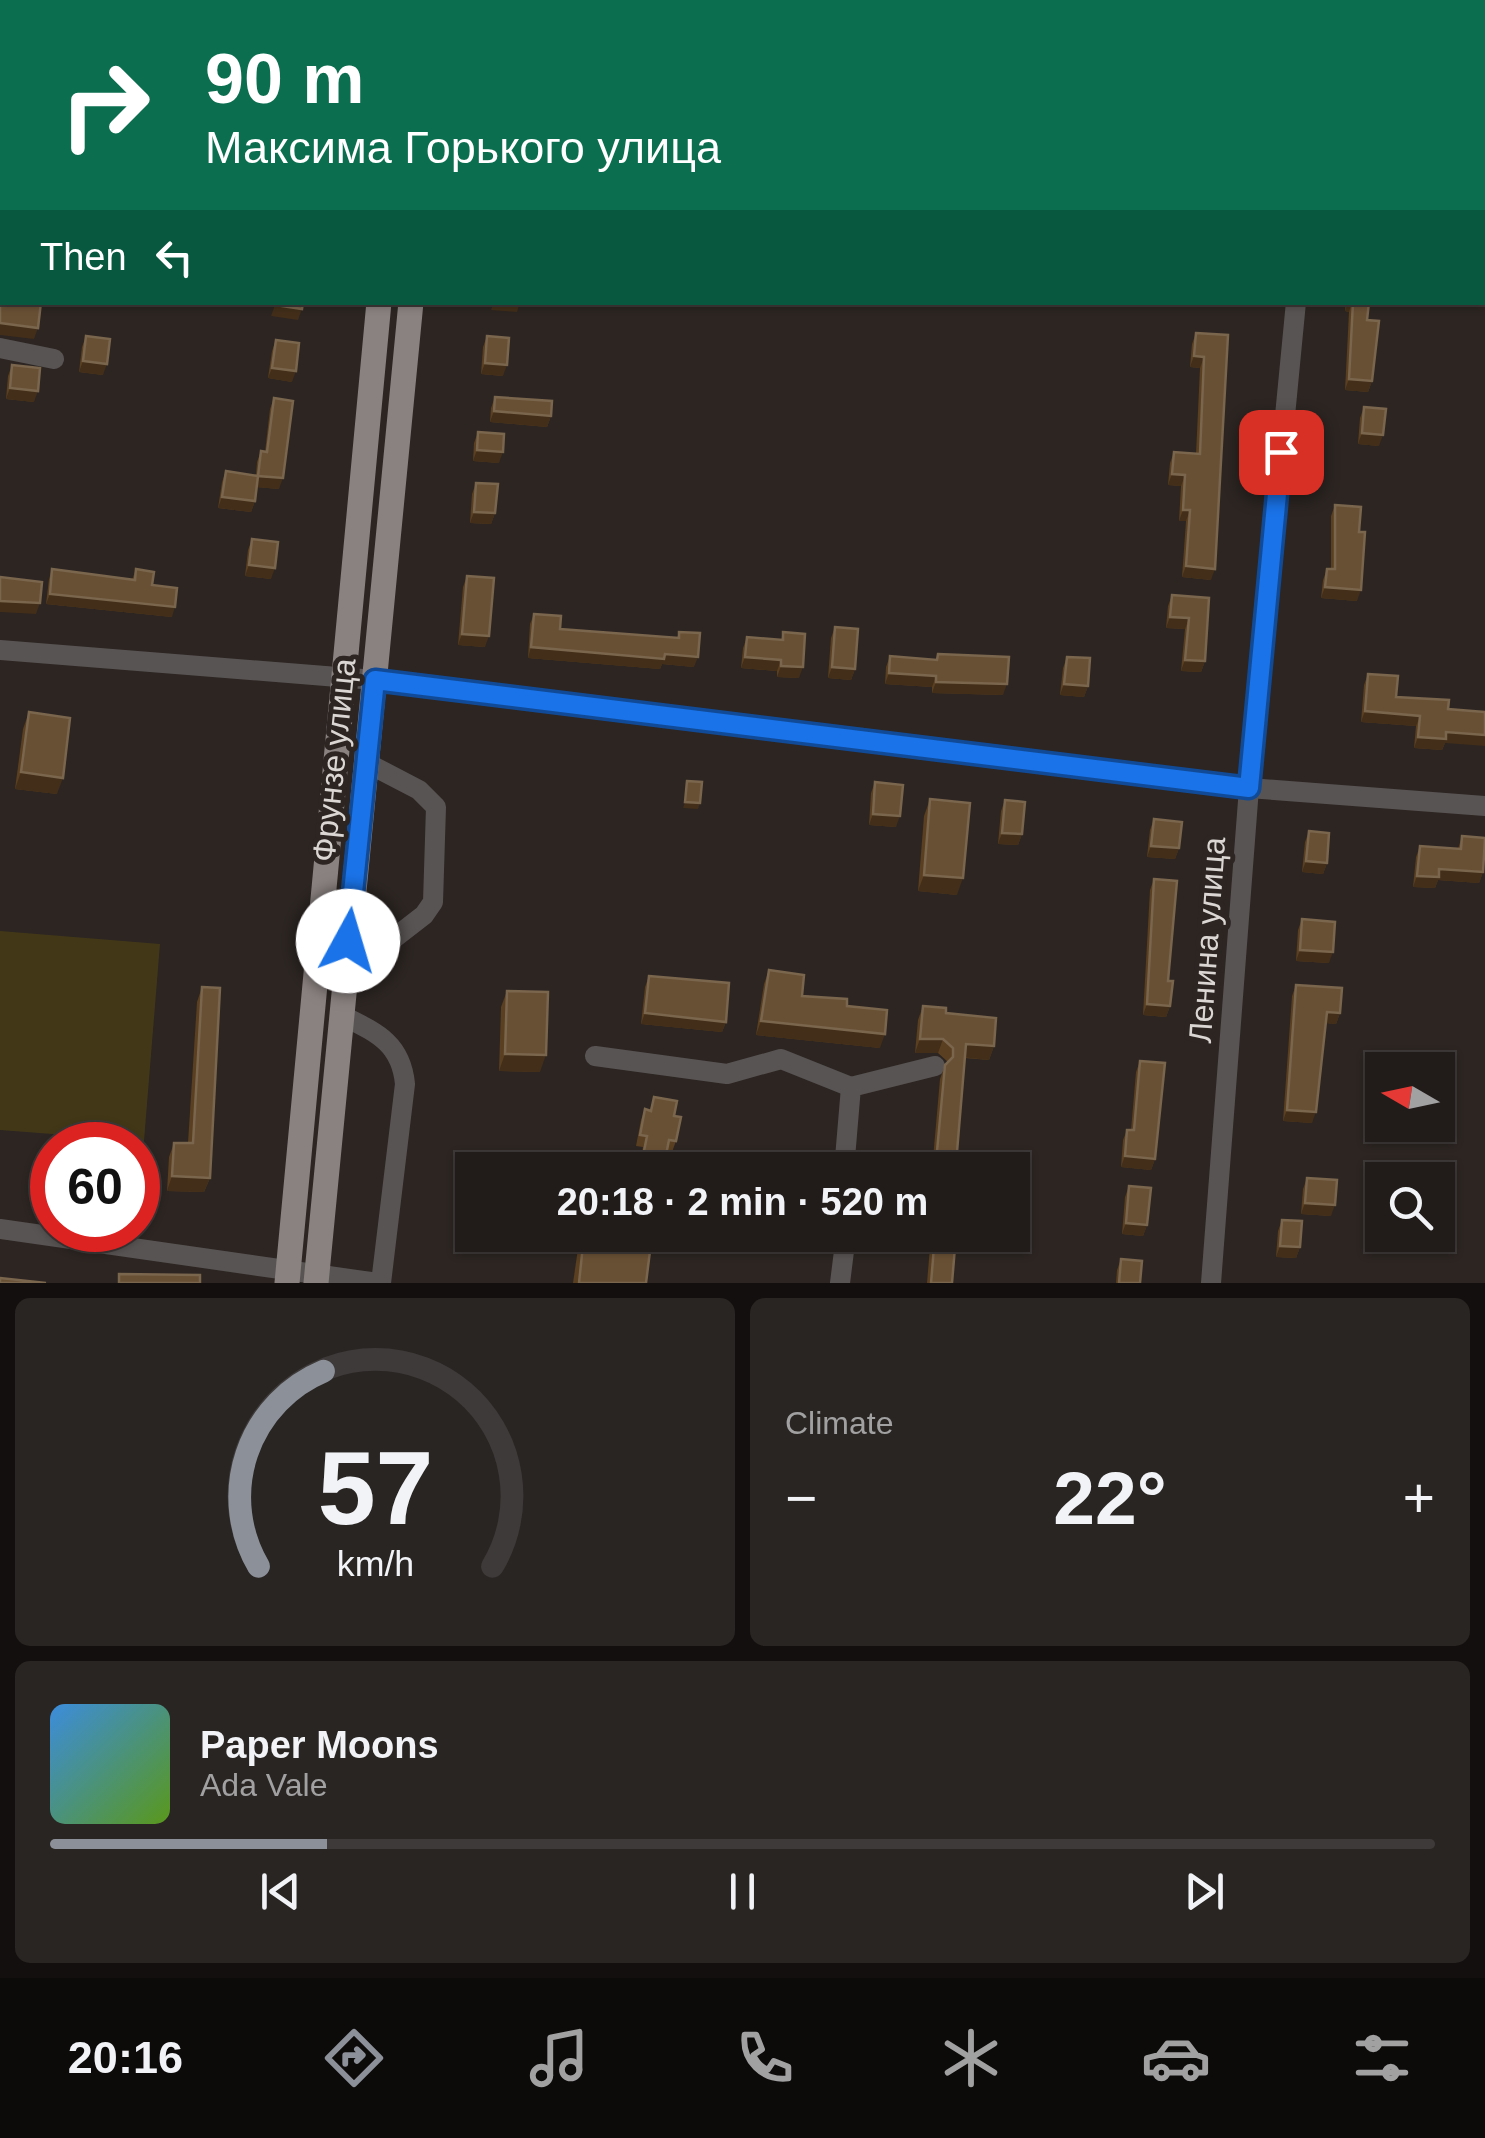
<!DOCTYPE html>
<meta charset="utf-8">
<style>
:root{--surface:#211c1a;--page:#292523;--text:#f1f3f6;--muted:#a2a1a2;--line:#3e3a39;--accent:#8c9099}
body{margin:0;font-family:Arial,sans-serif;background:var(--page);color:var(--text);height:100vh;display:flex;flex-direction:column;font-size:38px;white-space:nowrap}
*{box-sizing:border-box;margin:0}
p{font-size:32px;color:var(--muted)}
.icon{flex:none;width:55px;height:55px;fill:none;stroke:currentColor;stroke-width:2;stroke-linecap:round;stroke-linejoin:round}
.map{position:relative;height:1283px;overflow:hidden}
.panel{display:flex;flex-direction:column;gap:15px;padding:15px;background:#120f0e;flex:1}
.panel>*{flex:none}
.guide{position:absolute;left:0px;top:0px;width:1485px;height:305px;box-shadow:0 2px 8px #0004,0 0 0 2px var(--line);background:#0b6e4f;color:#fff;overflow:hidden}
.needle{width:65px;rotate:279deg}
.controls{position:absolute;left:1365px;top:1052px;display:grid;gap:20px}
.controls a{display:grid;place-items:center;width:90px;height:90px;border-radius:0px;background:var(--surface);box-shadow:0 2px 8px #0004,0 0 0 2px var(--line);font-size:50px}
.speed{position:absolute;left:30px;top:1122px;display:flex;gap:20px;font-size:50px;font-weight:700;text-align:center}
.speed>*{display:grid;place-content:center;width:130px;height:130px;border-radius:50%;background:var(--surface);box-shadow:0 2px 8px #0004,0 0 0 2px var(--line);line-height:1}
.speed .limit{border:15px solid #d22;background:#fff;color:#111}
.pin{position:absolute;display:grid;place-items:center;width:85px;height:85px;color:#fff;margin:-42px;border-radius:20px;box-shadow:0 5px 15px #0006}
.me{position:absolute;width:110px;margin:-55px;rotate:6deg;stroke-linejoin:round;filter:drop-shadow(0 0 8px #0008)}
.turn{display:flex;align-items:center;gap:35px;height:210px;padding:0 40px;font-size:45px}
.turn .icon{width:130px;height:130px;stroke-width:2.5}
.turn b{display:block;font-size:70px;line-height:85px}
.then{display:flex;align-items:center;height:95px;padding:0 40px;background:#0003;gap:20px;font-size:38px}
.big{font-size:75px;font-weight:600;line-height:1.1}
.panel .card{flex:1;display:flex;flex-direction:column;justify-content:center;gap:15px;min-width:0;padding:0 35px;border-radius:15px;background:var(--page)}
.panel .dial{align-items:center;gap:0}
.dial svg{height:260px;overflow:visible;fill:none;stroke:var(--line);stroke-width:7;stroke-linecap:round;text-anchor:middle}
.dial text{fill:var(--text);stroke:none}
.song{display:flex;align-items:center;gap:30px}
.cover{width:120px;height:120px;border-radius:15px;background:linear-gradient(135deg,hsl(210 70% 55%),hsl(90 70% 35%))}
.played{height:10px;border-radius:5px;background:linear-gradient(90deg,var(--accent) 20%,var(--line) 20%)}
.keys{display:flex;justify-content:space-around;direction:ltr}
.heat{display:flex;justify-content:space-between;align-items:center;font-size:55px;direction:ltr}
.panel .tiles{flex:1;display:grid;gap:15px;grid-template-columns:1fr 1fr}
.card:last-child{grid-column:span 2}
.trip{position:absolute;left:455px;top:1152px;width:575px;height:100px;border-radius:0px;background:var(--surface);box-shadow:0 2px 8px #0004,0 0 0 2px var(--line);font-weight:600;line-height:100px;text-align:center}
.tabs{display:flex;height:160px;justify-content:space-around;align-items:center;background:#0d0b0a;color:var(--muted)}
.tabs .icon{width:70px;height:70px}
.tabs .current{color:var(--accent)}
.tabs b{font-size:45px;color:var(--text)}
.map>svg:first-child{display:block}
.green{fill:#423818}
.lines{fill:none;stroke-linecap:round;stroke-linejoin:round}
.minor{stroke:#595454;stroke-width:20}
.major{stroke:#8a8281;stroke-width:25}
.wall{fill:#5a3f21}
.shaded-wall{fill:#422e19}
.building{fill:#685034;stroke:#7a654d;stroke-width:2.5}
.route-casing{stroke:#114b97;stroke-width:25}
.route{stroke:#1a73e8;stroke-width:18}
.labels{text-anchor:middle;stroke-width:10;stroke-linejoin:round;paint-order:stroke}
.street-label{font-size:32px;fill:#dbd6d4;stroke:#2c2522}
</style>
<div class="map">
<svg width="1485" height="1283" viewBox="0 0 1485 1283">
<rect width="100%" height="100%" fill="#2c2522"/>
<polygon class="green" points="0,931 160,944 144,1141 0,1130"/>
<g class="lines">
<g class="minor">
<polyline points="1146,2 1146,0"/>
<polyline points="1321,2 1322,0"/>
<polyline points="0,64 2,64"/>
<polyline points="0,108 2,106"/>
<polyline points="1482,204 1485,204"/>
<polyline points="0,348 54,359"/>
<polyline points="0,650 375,680 1249,788 1485,806"/>
<polyline points="344,977 424,915 433,902 436,807 419,790 367,763"/>
<path d="M341,1015C375,1032 401,1042 405,1084L381,1283"/>
<polyline points="595,1056 727,1074 781,1059 851,1087"/>
<polyline points="844,1170 851,1087 935,1066"/>
<polyline points="0,1229 378,1283"/>
<polyline points="840,1283 846,1235"/>
<polyline points="1211,1283 1249,788 1296,302"/>
</g>
<g class="major">
<polyline points="405,2 406,0"/>
<polyline points="439,2 439,0"/>
<polyline points="287,1283 379,302"/>
<polyline points="316,1283 411,302"/>
</g>
</g>
<g class="wall">
<polygon points="53,0 71,0 69,2 56,2"/>
<polygon points="1346,302 1369,302 1367,320 1372,381 1368,392 1345,390 1349,312 1345,311"/>
<polygon points="1196,333 1228,335 1211,580 1182,577 1186,521 1179,521 1181,486 1168,485 1170,463 1174,452 1196,454 1200,368 1190,367 1192,344"/>
<polygon points="86,336 103,375 79,372 82,347"/>
<polygon points="487,336 503,376 481,374 483,347"/>
<polygon points="276,340 292,382 268,378 272,351"/>
<polygon points="12,365 34,402 6,399 8,376"/>
<polygon points="495,397 551,416 547,427 490,422 491,408"/>
<polygon points="274,398 279,489 257,487 255,501 251,512 218,508 222,482 226,471 256,475 257,462 261,451 265,452 270,409"/>
<polygon points="1364,407 1379,446 1358,444 1360,418"/>
<polygon points="478,432 499,463 473,461 474,443"/>
<polygon points="476,483 495,513 491,524 470,523 472,494"/>
<polygon points="1335,505 1357,601 1321,598 1323,580 1327,569 1331,569 1331,516"/>
<polygon points="252,539 271,579 245,576 248,550"/>
<polygon points="52,569 132,580 136,569 152,585 172,617 46,604 49,579"/>
<polygon points="467,576 485,647 458,645 463,587"/>
<polygon points="1172,595 1209,598 1205,661 1201,672 1181,671 1185,629 1166,628 1168,606"/>
<polygon points="534,614 560,629 677,638 679,632 694,667 662,664 660,669 528,658 530,624"/>
<polygon points="835,627 855,669 851,680 828,678 831,638"/>
<polygon points="783,632 799,678 777,677 777,671 741,668 743,648 747,637 781,640"/>
<polygon points="938,654 1003,695 932,693 932,687 885,684 886,667 890,656 936,660"/>
<polygon points="1067,657 1088,686 1084,697 1060,695 1063,668"/>
<polygon points="1368,674 1396,697 1448,709 1445,743 1442,750 1414,748 1416,726 1361,722 1364,685"/>
<polygon points="29,712 57,794 15,789 23,729"/>
<polygon points="875,782 896,827 869,825 871,793"/>
<polygon points="930,799 957,895 918,891 924,816"/>
<polygon points="1005,800 1022,834 1018,845 998,844 1001,811"/>
<polygon points="1154,819 1179,848 1175,859 1147,857 1150,830"/>
<polygon points="1309,831 1327,863 1323,874 1302,872 1305,842"/>
<polygon points="1462,836 1483,872 1479,883 1438,880 1435,888 1413,887 1416,857 1420,846 1458,849"/>
<polygon points="1154,879 1168,981 1170,1006 1166,1017 1143,1015 1150,890"/>
<polygon points="1302,919 1329,963 1296,961 1298,930"/>
<polygon points="769,970 802,996 847,1006 880,1048 756,1035 764,984"/>
<polygon points="649,976 726,1022 722,1032 641,1024 645,987"/>
<polygon points="1296,985 1340,1013 1336,1024 1326,1023 1312,1123 1283,1121 1292,996"/>
<polygon points="202,987 210,1178 204,1192 167,1191 169,1157 174,1143 188,1143 197,1002"/>
<polygon points="507,991 540,1072 499,1071 501,1007"/>
<polygon points="923,1006 946,1013 994,1046 989,1060 965,1058 956,1164 954,1170 932,1170 940,1079 945,1065 948,1062 938,1053 915,1053 918,1020"/>
<polygon points="1140,1061 1155,1159 1151,1170 1121,1167 1123,1140 1127,1130 1131,1130 1136,1072"/>
<polygon points="654,1097 674,1116 676,1141 672,1152 667,1151 662,1166 640,1162 643,1147 636,1146 641,1120 645,1109 650,1110"/>
<polygon points="1307,1178 1331,1216 1301,1214 1303,1189"/>
<polygon points="1129,1186 1147,1225 1143,1236 1122,1234 1125,1197"/>
<polygon points="1282,1220 1300,1247 1296,1258 1276,1257 1278,1231"/>
<polygon points="580,1235 652,1235 646,1283 573,1283"/>
<polygon points="931,1235 956,1235 952,1283 927,1283"/>
<polygon points="1121,1259 1140,1283 1116,1283 1117,1270"/>
</g>
<g class="shaded-wall">
<polygon points="1230,0 1256,0 1256,2 1229,2"/>
<polygon points="494,302 520,302 517,312 491,310"/>
<polygon points="1348,302 1352,302 1349,312 1345,311"/>
<polygon points="275,305 302,309 298,320 271,316"/>
<polygon points="0,323 38,328 34,339 0,335"/>
<polygon points="1194,356 1204,357 1200,368 1190,367"/>
<polygon points="83,361 107,364 103,375 79,372"/>
<polygon points="485,363 507,365 503,376 481,374"/>
<polygon points="272,368 296,371 292,382 268,378"/>
<polygon points="1349,379 1372,381 1368,392 1345,390"/>
<polygon points="10,388 38,391 34,402 6,399"/>
<polygon points="494,411 551,416 547,427 490,422"/>
<polygon points="1362,433 1383,435 1379,446 1358,444"/>
<polygon points="477,450 503,452 499,463 473,461"/>
<polygon points="1172,474 1185,475 1181,486 1168,485"/>
<polygon points="258,476 283,478 279,489 254,487"/>
<polygon points="222,497 255,501 251,512 218,508"/>
<polygon points="1183,510 1190,510 1186,521 1179,521"/>
<polygon points="474,512 495,513 491,524 470,523"/>
<polygon points="249,565 275,568 271,579 245,576"/>
<polygon points="1186,566 1215,569 1211,580 1182,577"/>
<polygon points="1325,587 1361,590 1357,601 1321,598"/>
<polygon points="50,594 175,607 172,617 46,604"/>
<polygon points="0,601 40,603 36,614 0,612"/>
<polygon points="1170,617 1189,618 1185,629 1166,628"/>
<polygon points="462,634 489,636 485,647 458,645"/>
<polygon points="531,647 665,654 698,657 694,667 662,664 660,669 528,658"/>
<polygon points="745,657 781,660 777,671 741,668"/>
<polygon points="1185,660 1205,661 1201,672 1181,671"/>
<polygon points="781,666 803,667 799,678 777,677"/>
<polygon points="832,667 855,669 851,680 828,678"/>
<polygon points="889,673 936,676 932,687 885,684"/>
<polygon points="936,682 1007,684 1003,695 932,693"/>
<polygon points="1064,684 1088,686 1084,697 1060,695"/>
<polygon points="1365,711 1420,716 1416,726 1361,722"/>
<polygon points="1446,732 1485,735 1485,746 1445,743 1442,750 1414,748 1418,737"/>
<polygon points="21,772 63,778 57,794 15,789"/>
<polygon points="685,802 700,803 698,809 683,808"/>
<polygon points="873,814 900,816 896,827 869,825"/>
<polygon points="1002,833 1022,834 1018,845 998,844"/>
<polygon points="1151,846 1179,848 1175,859 1147,857"/>
<polygon points="1306,861 1327,863 1323,874 1302,872"/>
<polygon points="1439,869 1483,872 1479,883 1438,880 1435,888 1413,887 1417,876"/>
<polygon points="924,875 963,878 957,895 918,891"/>
<polygon points="1300,950 1333,952 1329,963 1296,961"/>
<polygon points="1147,1004 1170,1006 1166,1017 1143,1015"/>
<polygon points="1327,1012 1340,1013 1336,1024 1323,1023"/>
<polygon points="645,1013 726,1022 722,1032 641,1024"/>
<polygon points="761,1021 885,1034 880,1048 756,1035"/>
<polygon points="920,1039 943,1039 938,1053 915,1053"/>
<polygon points="966,1044 994,1046 989,1060 961,1057"/>
<polygon points="505,1054 546,1055 540,1072 499,1071"/>
<polygon points="1287,1110 1316,1112 1312,1123 1283,1121"/>
<polygon points="1125,1156 1155,1159 1151,1170 1121,1167"/>
<polygon points="936,1162 956,1164 954,1170 934,1170"/>
<polygon points="172,1176 210,1178 204,1192 167,1191"/>
<polygon points="1305,1203 1335,1205 1331,1216 1301,1214"/>
<polygon points="1126,1223 1147,1225 1143,1236 1122,1234"/>
<polygon points="1280,1246 1300,1247 1296,1258 1276,1257"/>
</g>
<g class="building">
<rect x="311" y="0" width="22" height="2"/>
<rect x="505" y="0" width="69" height="2"/>
<rect x="1482" y="119" width="3" height="29"/>
<polygon points="0,296 2,296 2,302 41,302 38,328 0,323"/>
<polygon points="275,302 303,302 302,309 275,305"/>
<polygon points="1353,302 1369,302 1367,320 1379,321 1372,381 1349,379"/>
<polygon points="1196,333 1228,335 1215,569 1186,566 1190,510 1183,510 1185,475 1172,474 1174,452 1200,454 1204,357 1194,356"/>
<polygon points="86,336 110,339 107,364 83,361"/>
<polygon points="487,336 509,338 507,365 485,363"/>
<polygon points="276,340 299,343 296,371 272,368"/>
<polygon points="12,365 40,368 38,391 10,388"/>
<polygon points="495,397 552,401 551,416 494,411"/>
<polygon points="274,398 293,401 283,478 258,476 261,451 267,452"/>
<polygon points="1364,407 1386,409 1383,435 1362,433"/>
<polygon points="478,432 504,434 503,452 477,450"/>
<polygon points="226,471 258,476 255,501 222,497"/>
<polygon points="476,483 498,484 495,513 474,512"/>
<polygon points="1335,505 1361,507 1359,532 1365,532 1361,590 1325,587 1327,569 1335,569"/>
<polygon points="252,539 278,542 275,568 249,565"/>
<polygon points="52,569 135,580 136,569 154,572 152,585 177,588 175,607 50,594"/>
<polygon points="467,576 494,578 489,636 462,634"/>
<polygon points="0,577 42,582 40,603 0,601"/>
<polygon points="1172,595 1209,598 1205,661 1185,660 1189,618 1170,617"/>
<polygon points="534,614 561,616 560,629 679,638 679,632 700,633 698,657 665,654 664,659 531,647"/>
<polygon points="835,627 858,629 855,669 832,667"/>
<polygon points="783,632 805,634 803,667 781,666 781,660 745,657 747,637 783,640"/>
<polygon points="938,654 1009,657 1007,684 936,682 936,676 889,673 890,656 937,660"/>
<polygon points="1067,657 1090,658 1088,686 1064,684"/>
<polygon points="1368,674 1398,676 1396,697 1449,700 1448,709 1485,712 1485,735 1446,732 1446,739 1418,737 1420,716 1365,711"/>
<polygon points="29,712 70,718 63,778 21,772"/>
<polygon points="687,781 702,782 700,803 685,802"/>
<polygon points="875,782 903,785 900,816 873,814"/>
<polygon points="930,799 970,803 963,878 924,875"/>
<polygon points="1005,800 1025,802 1022,834 1002,833"/>
<polygon points="1154,819 1182,822 1179,848 1151,846"/>
<polygon points="1309,831 1329,833 1327,863 1306,861"/>
<polygon points="1462,836 1485,838 1483,872 1439,869 1439,877 1417,876 1420,846 1461,849"/>
<polygon points="1154,879 1177,881 1168,981 1173,981 1170,1006 1147,1004"/>
<polygon points="1302,919 1335,922 1333,952 1300,950"/>
<polygon points="769,970 804,975 802,996 847,999 847,1006 887,1010 885,1034 761,1021"/>
<polygon points="649,976 729,983 726,1022 645,1013"/>
<polygon points="1296,985 1342,988 1340,1013 1327,1012 1316,1112 1287,1110"/>
<polygon points="202,987 220,988 210,1178 172,1176 174,1143 193,1143"/>
<polygon points="507,991 548,992 546,1055 505,1054"/>
<polygon points="923,1006 946,1008 946,1013 996,1018 994,1046 966,1044 956,1164 936,1162 945,1065 953,1057 953,1048 943,1039 920,1039"/>
<polygon points="1140,1061 1165,1063 1155,1159 1125,1156 1127,1130 1134,1130"/>
<polygon points="654,1097 677,1101 674,1116 681,1117 676,1141 669,1140 666,1155 644,1151 647,1136 640,1135 645,1109 651,1111"/>
<polygon points="1307,1178 1337,1180 1335,1205 1305,1203"/>
<polygon points="1129,1186 1151,1188 1147,1225 1126,1223"/>
<polygon points="1282,1220 1302,1221 1300,1247 1280,1246"/>
<polygon points="584,1235 652,1235 646,1283 579,1283"/>
<polygon points="935,1235 956,1235 952,1283 931,1283"/>
<polygon points="1121,1259 1142,1261 1140,1283 1119,1283"/>
<polygon points="119,1274 200,1275 200,1283 119,1283"/>
<polygon points="0,1278 46,1283 0,1283"/>
</g>
<g class="lines">
<g class="route-casing">
<polyline id="route" points="348,941 375,680 1249,788 1281,452"/>
</g>
<use href="#route" class="route"/>
</g>
<g class="labels">
<g class="street-label">
<text transform="translate(334 760) rotate(-84)" y="11">Фрунзе улица</text>
<text transform="translate(1207 940) rotate(-86)" y="11">Ленина улица</text>
</g>
</g>
</svg>
<div class="controls">
<a><svg class="needle" viewBox="-14 -14 28 28"><path d="M0-13l5 13h-10z" fill="#e53935"/><path d="M0 13l5-13h-10z" fill="#a2a1a2"/></svg></a>
<a><svg class="icon" aria-label="search" viewBox="0 0 24 24"><circle cx="10" cy="10" r="6"/><path d="M15 15l6 6"/></svg></a>
</div>
<div class="speed"><div class="limit">60</div></div>
<div class="pin" style="left:1281px;top:452px;background:#d93025"><svg class="icon" aria-label="arrive" viewBox="0 0 24 24"><path d="M6 21V4h12l-3 4 3 4H6"/></svg></div>
<svg class="me" style="left:348px;top:941px" viewBox="-20 -20 40 40"><circle r="19" fill="#fff"/><path d="M0-13L10 11 0 6-10 11z" fill="#1a73e8"/></svg>
<div class="trip">20:18 · 2 min · 520 m</div>
<div class="guide">
<div class="turn"><svg class="icon" aria-label="right" viewBox="0 0 24 24"><path d="M7 20v-9h11M14 6l5 5-5 5"/></svg><div><b>90 m</b>Максима Горького улица</div></div>
<div class="then">Then<svg class="icon" aria-label="left" viewBox="0 0 24 24"><path d="M17 20v-9H6M10 6l-5 5 5 5"/></svg></div>
</div>
</div>
<section class="panel">
<div class="tiles">
<div class="card dial"><svg viewBox="0 0 100 80">
<path d="M14 69A42 42 0 1 1 86 69"/>
<path d="M14 69A42 42 0 0 1 34 9" stroke="#8c9099"/>
<text x="50" y="56" font-size="32" font-weight="700">57</text>
<text x="50" y="72" font-size="11">km/h</text>
</svg></div>
<div class="card"><p>Climate</p>
<div class="heat"><a>−</a><b class="big">22°</b><a>+</a></div>
</div>
<div class="card">
<div class="song"><i class="cover"></i><div><b>Paper Moons</b><p>Ada Vale</p></div></div>
<div class="played"></div>
<div class="keys"><svg class="icon" aria-label="previous" viewBox="0 0 24 24"><path d="M18 5L8 12l10 7zM5 5v14"/></svg><svg class="icon" aria-label="pause" viewBox="0 0 24 24"><path d="M8 5v14M16 5v14"/></svg><svg class="icon" aria-label="next" viewBox="0 0 24 24"><path d="M6 5l10 7-10 7zM19 5v14"/></svg></div>
</div>
</div>
</section>
<nav class="tabs">
<b>20:16</b>
<svg class="icon current" aria-label="directions" viewBox="0 0 24 24"><path d="M12 3l9 9-9 9-9-9zM9 14v-3h6M13 9l2 2-2 2"/></svg>
<svg class="icon" aria-label="music" viewBox="0 0 24 24"><path d="M9 18V5l10-2v13"/><circle cx="6" cy="18" r="3"/><circle cx="16" cy="16" r="3"/></svg>
<svg class="icon" aria-label="phone" viewBox="0 0 24 24"><path d="M5 4h4l2 5-3 2q2 4 5 5l2-3 5 2v4C11 20 4 13 5 4z"/></svg>
<svg class="icon" aria-label="climate" viewBox="0 0 24 24"><path d="M12 3v18M4 7l16 10M4 17L20 7"/></svg>
<svg class="icon" aria-label="car" viewBox="0 0 24 24"><path d="M5 17H2v-5l4-1 3-4h7l3 4 3 1v5h-3M9 17h6M6 11h13"/><circle cx="7" cy="17" r="2"/><circle cx="17" cy="17" r="2"/></svg>
<svg class="icon" aria-label="filters" viewBox="0 0 24 24"><path d="M4 7h16M4 17h16"/><circle cx="9" cy="7" r="2"/><circle cx="15" cy="17" r="2"/></svg>
</nav>
